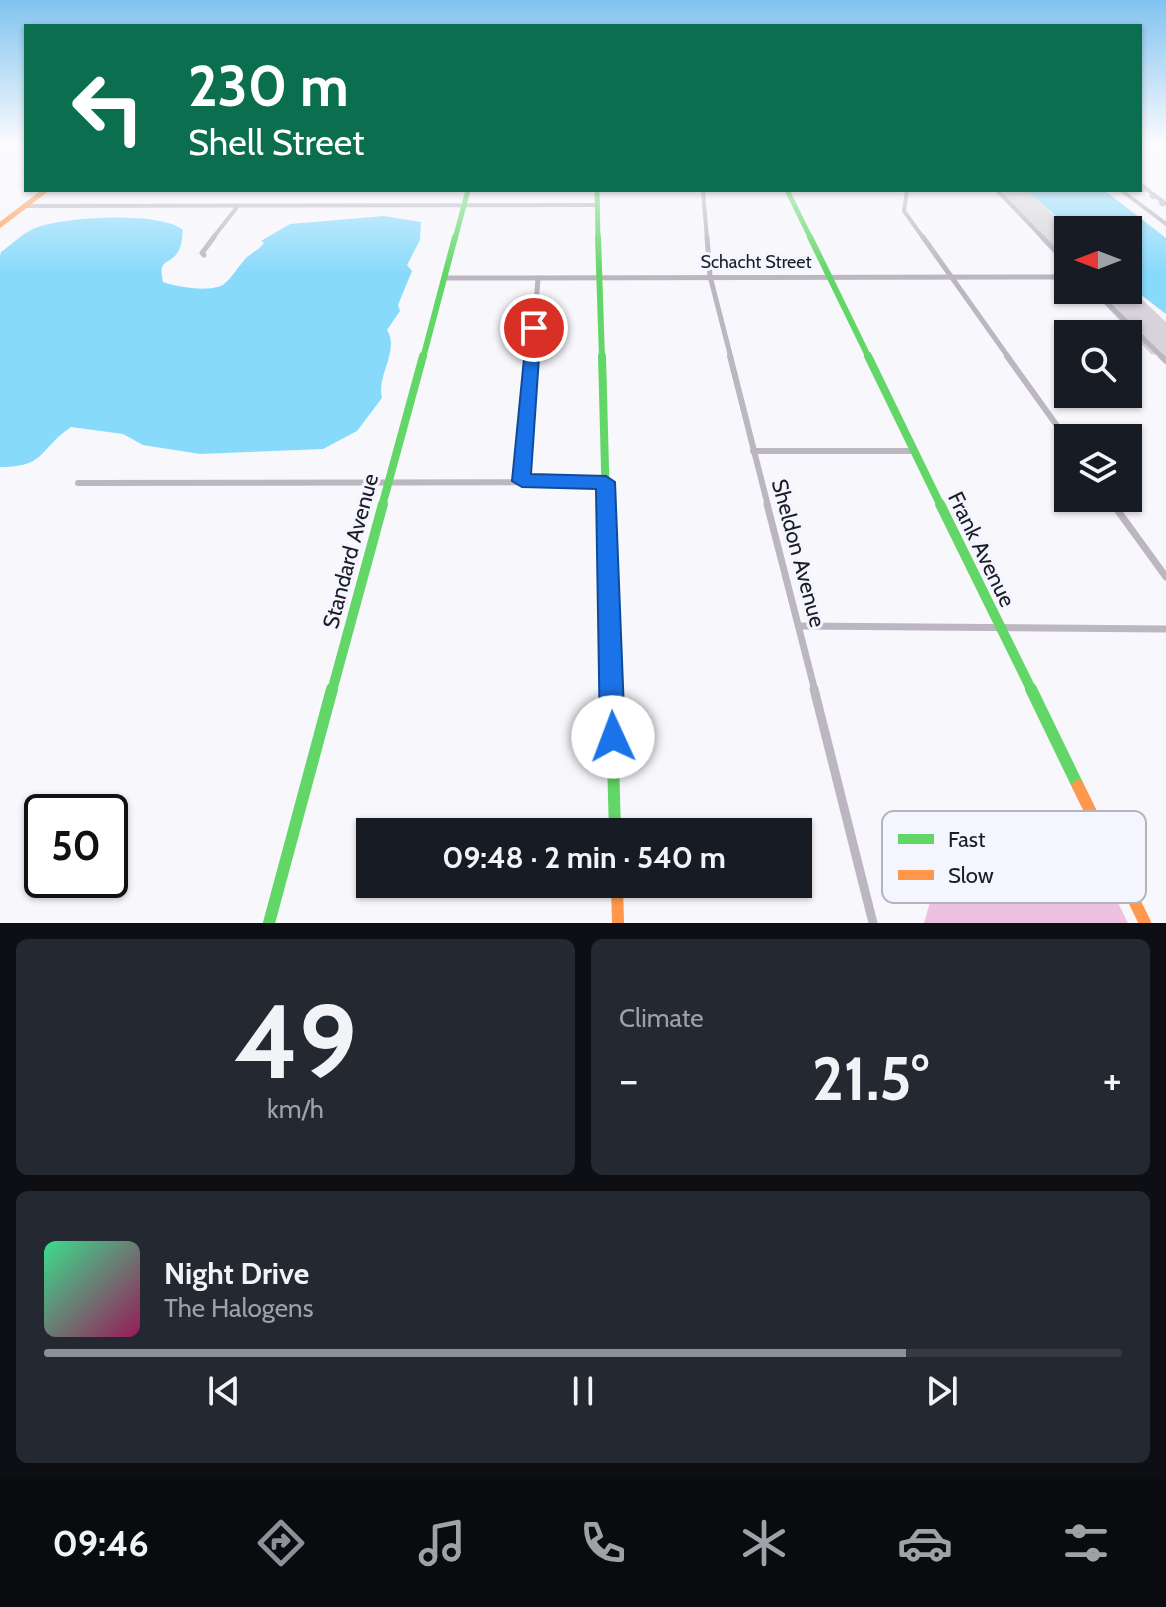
<!DOCTYPE html>
<meta charset="utf-8">
<style>
:root{--surface:#171b24;--page:#242831;--text:#f1f3f6;--muted:#9ea1a6;--line:#363941;--accent:#8c9099}
body{margin:0;font-family:Cabin,sans-serif;background:var(--page);color:var(--text);height:100vh;display:flex;flex-direction:column;font-size:30px;white-space:nowrap}
*{box-sizing:border-box;margin:0}
p{font-size:26px;color:var(--muted)}
.icon{flex:none;width:44px;height:44px;fill:none;stroke:currentColor;stroke-width:2;stroke-linecap:round;stroke-linejoin:round}
.map{position:relative;height:923px;overflow:hidden}
.sheet{display:flex;flex-direction:column;gap:16px;padding:16px;background:#0d0f14;flex:1}
.sheet>*{flex:none}
.top-card{position:absolute;left:24px;top:24px;width:1118px;height:168px;border-radius:0px;box-shadow:0 2px 6px #0004;background:#0b6e4f;color:#fff;overflow:hidden}
.needle{width:52px;rotate:270deg}
.controls{position:absolute;left:1054px;top:216px;display:grid;gap:16px}
.controls a{display:grid;place-items:center;width:88px;height:88px;border-radius:0px;background:var(--surface);box-shadow:0 2px 6px #0004;font-size:40px}
.speed{position:absolute;left:24px;top:794px;display:flex;gap:16px;font-size:40px;font-weight:700;text-align:center}
.speed>*{display:grid;place-content:center;width:104px;height:104px;border-radius:50%;background:var(--surface);box-shadow:0 2px 6px #0004;line-height:1}
.speed .limit{border:4px solid #111;border-radius:12px;background:#fff;color:#111}
.pin{position:absolute;display:grid;place-items:center;width:68px;height:68px;color:#fff;margin:-34px;border:4px solid #fff;border-radius:50%;box-shadow:0 2px 8px #0007}
.me{position:absolute;width:88px;margin:-44px;rotate:358deg;stroke-linejoin:round;filter:drop-shadow(0 0 6px #0008)}
.turn{display:flex;align-items:center;gap:28px;height:168px;padding:0 32px;font-size:36px}
.turn .icon{width:104px;height:104px;stroke-width:2.5}
.turn b{display:block;font-size:56px;line-height:68px}
.big{font-size:60px;font-weight:700;line-height:1.1}
.sheet .card{flex:1;display:flex;flex-direction:column;justify-content:center;gap:12px;min-width:0;padding:0 28px;border-radius:12px;background:var(--page)}
.sheet .dial{align-items:center;gap:0}
.dial b{font-size:104px;line-height:1}
.song{display:flex;align-items:center;gap:24px}
.cover{width:96px;height:96px;border-radius:12px;background:linear-gradient(135deg,hsl(150 70% 55%),hsl(330 70% 35%))}
.played{height:8px;border-radius:4px;background:linear-gradient(90deg,var(--accent) 80%,var(--line) 80%)}
.keys{display:flex;justify-content:space-around;direction:ltr}
.heat{display:flex;justify-content:space-between;align-items:center;font-size:44px;direction:ltr}
.sheet .tiles{flex:1;display:grid;gap:16px;grid-template-columns:1fr 1fr}
.card:last-child{grid-column:span 2}
.trip{position:absolute;left:356px;top:818px;width:456px;height:80px;border-radius:0px;background:var(--surface);box-shadow:0 2px 6px #0004;font-weight:700;line-height:80px;text-align:center}
.menu{display:flex;height:128px;justify-content:space-around;align-items:center;background:#090b0e;color:var(--muted)}
.menu .icon{width:56px;height:56px}
.menu .current{color:var(--accent)}
.menu b{font-size:36px;color:var(--text)}
.map>svg:first-child{display:block}
.forest{fill:#eec1e2}
.water{fill:#88dafb}
.lines{fill:none;stroke-linecap:round;stroke-linejoin:round}
.runway{fill:#d6d4da;fill-rule:evenodd}
.street-far4{stroke:#bcb6c0;stroke-width:4}
.street-far3{stroke:#bcb6c0;stroke-width:5}
.street-far2{stroke:#bcb6c0;stroke-width:6}
.street-far1{stroke:#bcb6c0;stroke-width:7}
.street{stroke:#bcb6c0;stroke-width:9}
.fast-far4{stroke:#63d668;stroke-width:5}
.fast-far3{stroke:#63d668;stroke-width:6}
.fast-far2{stroke:#63d668;stroke-width:8}
.fast-far1{stroke:#63d668;stroke-width:10}
.fast{stroke:#63d668;stroke-width:12}
.slow-far1{stroke:#ff974d;stroke-width:5}
.slow{stroke:#ff974d;stroke-width:12}
.rail{stroke:#b4b1b8;stroke-width:2;stroke-dasharray:6 6;stroke-linecap:butt}
.route{fill:#1a73e8;stroke:#114b97;stroke-width:2}
.labels{text-anchor:middle;stroke-width:6;stroke-linejoin:round;paint-order:stroke}
.far-street-label{font-size:18px;fill:#1c1c25;stroke:#f4f5ff}
.street-label{font-size:22px;fill:#1c1c25;stroke:#f4f5ff}
.key{fill:#f4f5ff;stroke:#b3b4be;stroke-width:2}
.key-label{font-size:22px;fill:#1c1c25}
</style>
<div class="map">
<svg width="1166" height="923" viewBox="0 0 1166 923">
<rect width="100%" height="100%" fill="#f7f7fc"/>
<path class="forest" d="M1003,828L1080,837L1088,842L1128,923H924C932,896 939,870 940,842C967,821 962,843 986,841L991,834Z"/>
<g class="water">
<polygon points="1026,190 1104,190 1166,238 1166,314 1128,285 1128,230 1072,230"/>
<path d="M384,216L421,222L420,240L407,265L412,271L398,305L400,311L387,330C400,351 376,376 382,398L357,431L323,449L200,454L143,445L123,434L71,427C38,450 46,467 0,467V256L1,252C11,245 21,235 31,230C57,216 162,211 183,230C182,236 182,245 179,250C171,266 157,257 163,282C176,287 212,293 224,284C232,278 238,267 245,259C251,253 259,250 264,243L261,241L290,224Z"/>
</g>
<g class="lines">
<g class="runway">
<polygon points="995,190 1027,190 1069,230 1068,258 1056,255"/>
<polygon points="1128,286 1166,322 1166,357 1151,354 1091,290 1128,290"/>
</g>
<g class="street-far4">
<polyline points="1140,184 1166,204"/>
<polyline points="703,190 707,239"/>
<polyline points="907,190 904,211 924,239"/>
<polyline points="997,190 1044,239"/>
<polyline points="1121,190 1166,224"/>
<polyline points="24,206 597,205"/>
<polyline points="212,239 238,206"/>
</g>
<g class="street-far3">
<polyline points="707,237 710,276 731,358"/>
<polyline points="923,237 1009,358"/>
<polyline points="1042,237 1068,264"/>
<polyline points="204,255 202,253 214,237"/>
<polyline points="444,278 1068,277"/>
<polyline points="1094,290 1163,358"/>
<polyline points="532,358 538,278"/>
</g>
<g class="street-far2">
<polyline points="730,356 768,506"/>
<polyline points="1007,356 1068,441"/>
<polyline points="1161,356 1166,361"/>
<polyline points="753,451 914,451"/>
<polyline points="522,481 532,356"/>
<polyline points="78,483 606,482"/>
<polyline points="1109,498 1115,506"/>
</g>
<g class="street-far1">
<polyline points="767,504 815,691"/>
<polyline points="1113,504 1166,577"/>
<polyline points="800,626 1166,629"/>
</g>
<polyline class="street" points="814,689 873,923"/>
<g class="fast-far4">
<polyline points="597,190 598,239"/>
<polyline points="787,190 811,239"/>
<polyline points="455,239 468,190"/>
</g>
<g class="fast-far3">
<polyline points="598,237 602,358"/>
<polyline points="810,237 869,358"/>
<polyline points="423,358 455,237"/>
</g>
<g class="fast-far2">
<polyline points="602,356 606,506"/>
<polyline points="868,356 941,506"/>
<polyline points="382,506 423,356"/>
</g>
<g class="fast-far1">
<polyline points="606,504 611,691"/>
<polyline points="940,504 1032,691"/>
<polyline points="332,691 383,504"/>
</g>
<g class="fast">
<polyline points="611,689 615,832"/>
<polyline points="1031,689 1078,786"/>
<polyline points="269,923 332,689"/>
</g>
<polyline class="slow-far1" points="0,225 46,190"/>
<g class="slow">
<polyline points="1078,786 1145,923"/>
<polyline points="617,884 618,923"/>
</g>
<polyline class="rail" points="1140,188 1166,208"/>
</g>
<linearGradient id="sky" x2="0" y2="1"><stop stop-color="#81c3f0"/><stop offset="0.53" stop-color="#fbfbfe"/><stop offset="1" stop-color="#fbfbfe" stop-opacity="0"/></linearGradient>
<rect width="1166" height="273" fill="url(#sky)"/>
<polygon class="route" points="534,323 541,328 531,474 606,476 615,482 625,737 622,745 613,749 604,745 600,737 596,489 522,487 512,481 527,328"/>
<g class="labels">
<g class="far-street-label">
<text x="756" y="268">Schacht Street</text>
</g>
<g class="street-label">
<text transform="translate(982 549) rotate(64)" y="8">Frank Avenue</text>
<text transform="translate(350 551) rotate(-75)" y="8">Standard Avenue</text>
<text transform="translate(799 553) rotate(75)" y="8">Sheldon Avenue</text>
</g>
</g>
<rect x="882" y="811" width="264" height="92" rx="12" class="key"/>
<rect x="898" y="834" width="36" height="10" fill="#63d668"/>
<rect x="898" y="870" width="36" height="10" fill="#ff974d"/>
<g class="key-label">
<text x="948" y="847">Fast</text>
<text x="948" y="883">Slow</text>
</g>
</svg>
<div class="controls">
<a><svg class="needle" viewBox="-14 -14 28 28"><path d="M0-13l5 13h-10z" fill="#e53935"/><path d="M0 13l5-13h-10z" fill="#9ea1a6"/></svg></a>
<a><svg class="icon" aria-label="search" viewBox="0 0 24 24"><circle cx="10" cy="10" r="6"/><path d="M15 15l6 6"/></svg></a>
<a><svg class="icon" aria-label="layers" viewBox="0 0 24 24"><path d="M12 4l9 5-9 5-9-5zM3 14l9 5 9-5"/></svg></a>
</div>
<div class="speed"><div class="limit">50</div></div>
<div class="pin" style="left:534px;top:328px;background:#d93025"><svg class="icon" aria-label="arrive" viewBox="0 0 24 24"><path d="M6 21V4h12l-3 4 3 4H6"/></svg></div>
<svg class="me" style="left:613px;top:737px" viewBox="-20 -20 40 40"><circle r="19" fill="#fff"/><path d="M0-13L10 11 0 6-10 11z" fill="#1a73e8"/></svg>
<div class="trip">09:48 · 2 min · 540 m</div>
<div class="top-card">
<div class="turn"><svg class="icon" aria-label="left" viewBox="0 0 24 24"><path d="M17 20v-9H6M10 6l-5 5 5 5"/></svg><div><b>230 m</b>Shell Street</div></div>
</div>
</div>
<section class="sheet">
<div class="tiles">
<div class="card dial"><b>49</b><p>km/h</p></div>
<div class="card"><p>Climate</p>
<div class="heat"><a>−</a><b class="big">21.5°</b><a>+</a></div>
</div>
<div class="card">
<div class="song"><i class="cover"></i><div><b>Night Drive</b><p>The Halogens</p></div></div>
<div class="played"></div>
<div class="keys"><svg class="icon" aria-label="previous" viewBox="0 0 24 24"><path d="M18 5L8 12l10 7zM5 5v14"/></svg><svg class="icon" aria-label="pause" viewBox="0 0 24 24"><path d="M8 5v14M16 5v14"/></svg><svg class="icon" aria-label="next" viewBox="0 0 24 24"><path d="M6 5l10 7-10 7zM19 5v14"/></svg></div>
</div>
</div>
</section>
<nav class="menu">
<b>09:46</b>
<svg class="icon current" aria-label="directions" viewBox="0 0 24 24"><path d="M12 3l9 9-9 9-9-9zM9 14v-3h6M13 9l2 2-2 2"/></svg>
<svg class="icon" aria-label="music" viewBox="0 0 24 24"><path d="M9 18V5l10-2v13"/><circle cx="6" cy="18" r="3"/><circle cx="16" cy="16" r="3"/></svg>
<svg class="icon" aria-label="phone" viewBox="0 0 24 24"><path d="M5 4h4l2 5-3 2q2 4 5 5l2-3 5 2v4C11 20 4 13 5 4z"/></svg>
<svg class="icon" aria-label="climate" viewBox="0 0 24 24"><path d="M12 3v18M4 7l16 10M4 17L20 7"/></svg>
<svg class="icon" aria-label="car" viewBox="0 0 24 24"><path d="M5 17H2v-5l4-1 3-4h7l3 4 3 1v5h-3M9 17h6M6 11h13"/><circle cx="7" cy="17" r="2"/><circle cx="17" cy="17" r="2"/></svg>
<svg class="icon" aria-label="filters" viewBox="0 0 24 24"><path d="M4 7h16M4 17h16"/><circle cx="9" cy="7" r="2"/><circle cx="15" cy="17" r="2"/></svg>
</nav>
